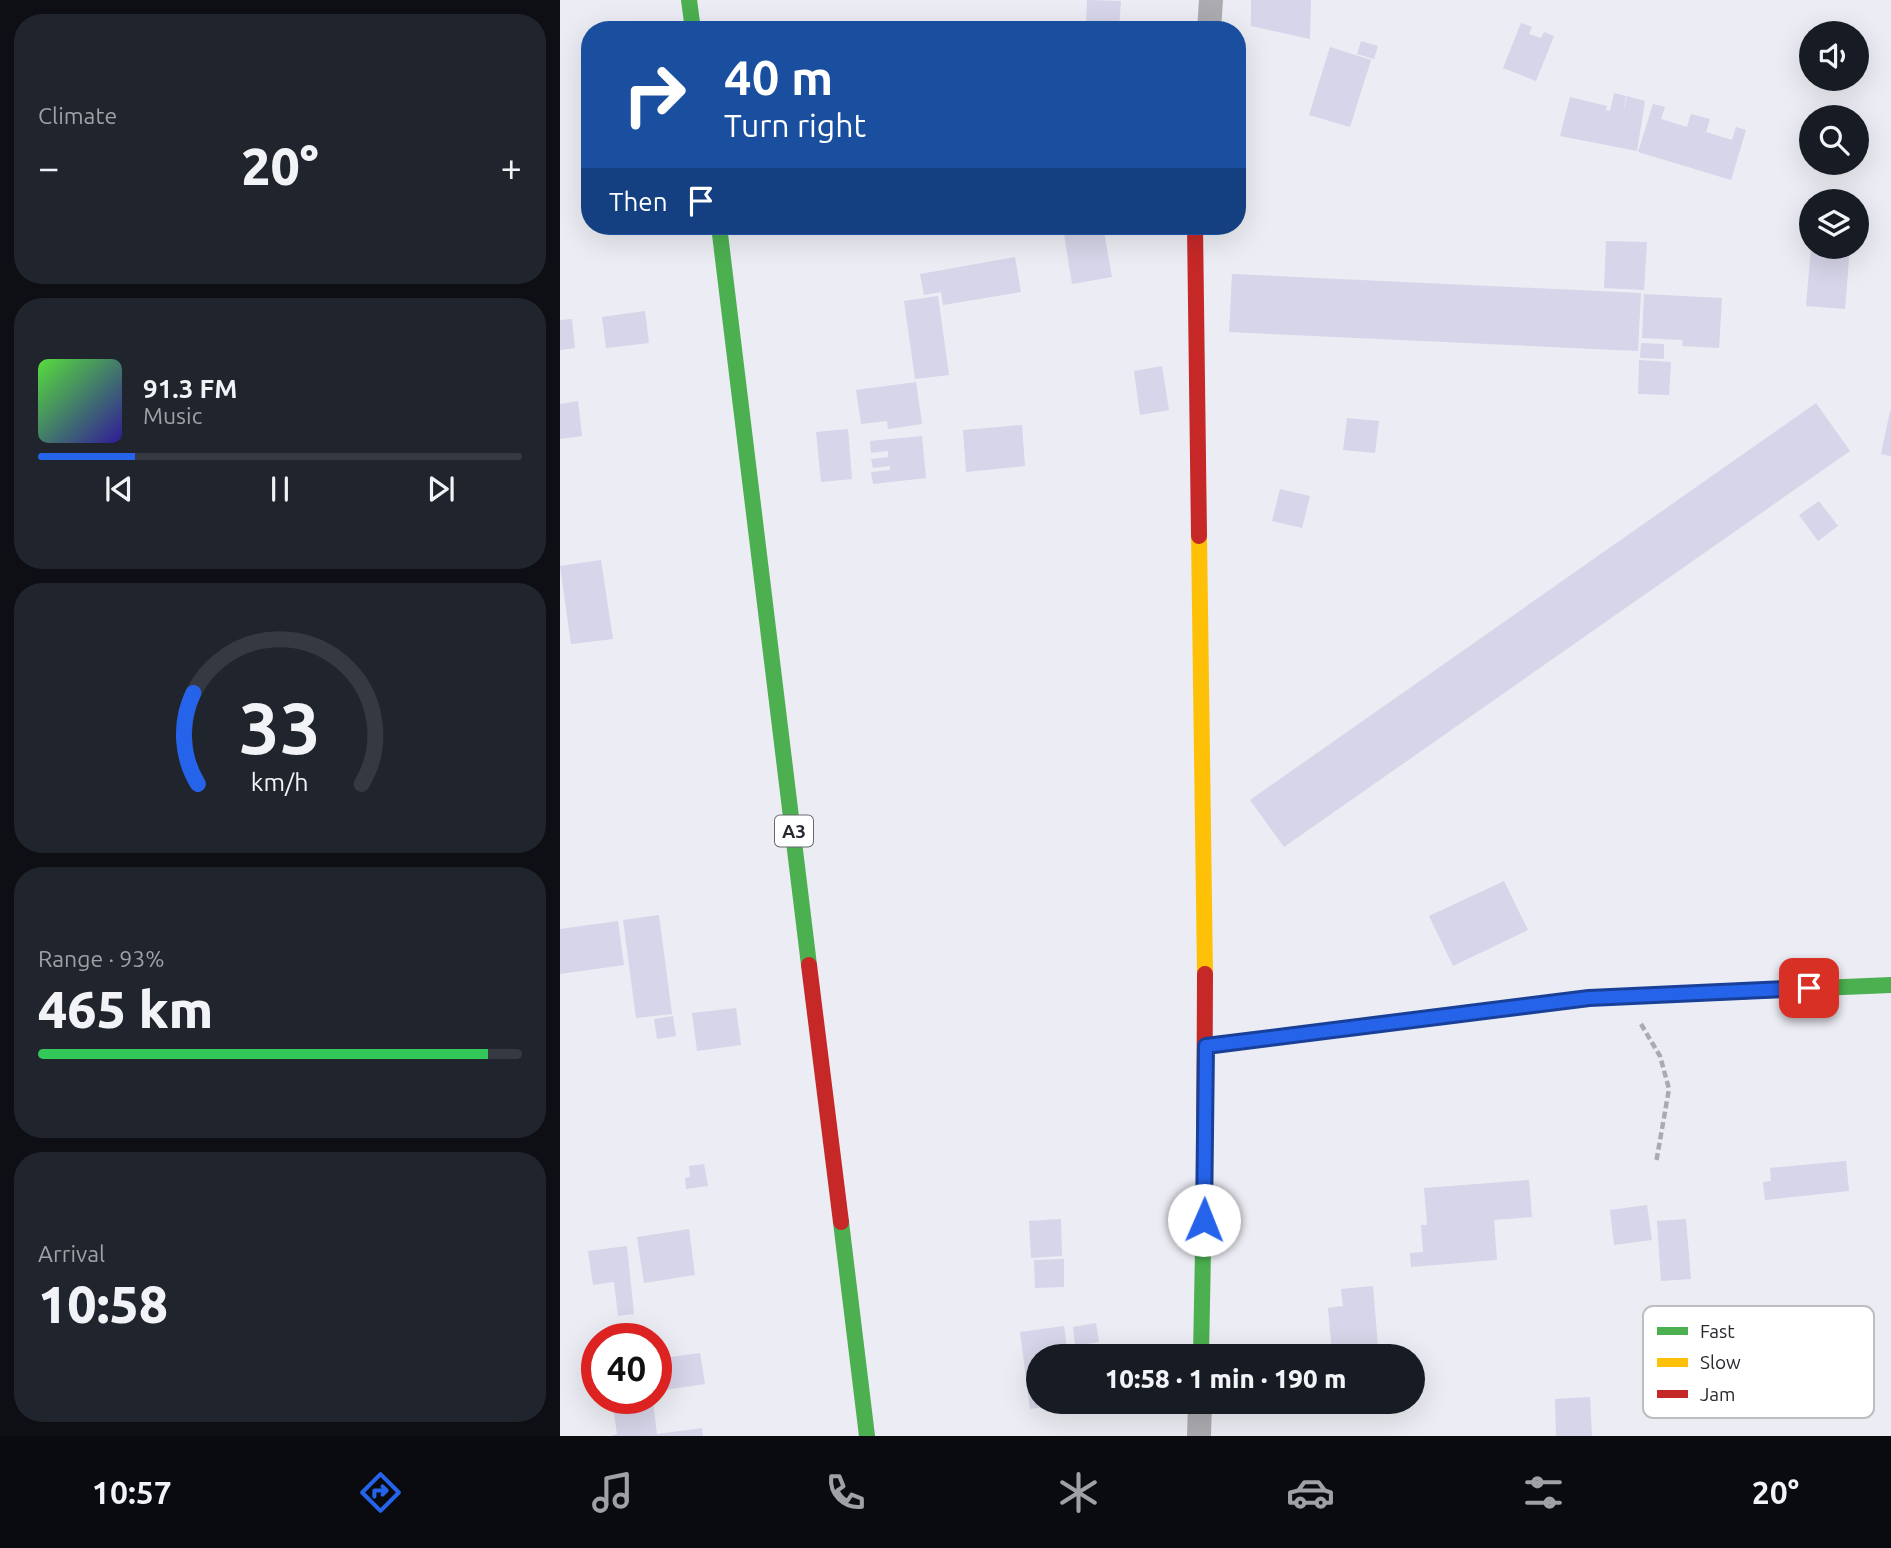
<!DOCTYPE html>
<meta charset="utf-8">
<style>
:root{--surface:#171b24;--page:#20242c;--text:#f1f3f6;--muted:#9ea1a6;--line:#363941;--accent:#2563eb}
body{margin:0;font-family:Ubuntu,sans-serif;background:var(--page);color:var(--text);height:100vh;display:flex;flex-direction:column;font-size:26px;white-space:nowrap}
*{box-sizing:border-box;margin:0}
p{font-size:23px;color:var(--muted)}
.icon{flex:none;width:38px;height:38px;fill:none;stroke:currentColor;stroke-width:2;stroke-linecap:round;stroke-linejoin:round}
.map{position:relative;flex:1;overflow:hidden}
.panel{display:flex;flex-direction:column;gap:14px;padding:14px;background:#0d0f14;width:560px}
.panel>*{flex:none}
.hud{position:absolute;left:21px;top:21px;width:665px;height:214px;border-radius:28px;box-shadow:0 7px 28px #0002;background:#1a4fa0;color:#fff;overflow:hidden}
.tools{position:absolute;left:1239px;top:21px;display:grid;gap:14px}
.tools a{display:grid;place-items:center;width:70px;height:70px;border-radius:50%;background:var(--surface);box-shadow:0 7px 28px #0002;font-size:35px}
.speed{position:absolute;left:21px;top:1323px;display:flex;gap:14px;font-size:35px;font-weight:700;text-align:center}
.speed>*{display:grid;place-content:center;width:91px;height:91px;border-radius:50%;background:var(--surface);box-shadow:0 7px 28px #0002;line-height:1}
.speed .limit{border:10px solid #d22;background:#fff;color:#111}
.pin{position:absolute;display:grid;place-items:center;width:60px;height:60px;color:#fff;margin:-30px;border-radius:14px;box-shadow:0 4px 10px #0006}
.me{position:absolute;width:77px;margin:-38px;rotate:1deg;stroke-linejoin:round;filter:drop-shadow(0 0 5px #0008)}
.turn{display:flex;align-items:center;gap:24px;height:147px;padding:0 28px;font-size:32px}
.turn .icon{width:91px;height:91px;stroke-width:2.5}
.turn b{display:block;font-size:49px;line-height:60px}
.then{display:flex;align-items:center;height:66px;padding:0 28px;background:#0003;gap:14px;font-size:26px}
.big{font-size:52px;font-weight:800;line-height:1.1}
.panel .card{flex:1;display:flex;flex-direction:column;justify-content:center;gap:10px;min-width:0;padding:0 24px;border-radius:28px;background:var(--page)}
.panel .dial{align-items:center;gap:0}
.dial svg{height:182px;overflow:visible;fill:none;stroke:var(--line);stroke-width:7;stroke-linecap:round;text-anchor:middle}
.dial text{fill:var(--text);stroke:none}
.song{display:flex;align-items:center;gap:21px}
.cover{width:84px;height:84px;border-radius:10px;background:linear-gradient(135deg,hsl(110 70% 55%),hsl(250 70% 35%))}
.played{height:7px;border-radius:4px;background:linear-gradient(90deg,var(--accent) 20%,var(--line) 20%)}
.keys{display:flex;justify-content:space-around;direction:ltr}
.heat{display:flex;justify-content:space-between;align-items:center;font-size:38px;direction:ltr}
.charge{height:10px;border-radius:5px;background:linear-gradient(90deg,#34c759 93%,var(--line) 0)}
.trip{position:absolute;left:466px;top:1344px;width:399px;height:70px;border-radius:35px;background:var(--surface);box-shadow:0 7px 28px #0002;font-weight:800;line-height:70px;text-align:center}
.tabs{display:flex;height:112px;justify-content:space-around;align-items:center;background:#090b0e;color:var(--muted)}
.tabs .icon{width:49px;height:49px}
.tabs .current{color:var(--accent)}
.tabs b{font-size:32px;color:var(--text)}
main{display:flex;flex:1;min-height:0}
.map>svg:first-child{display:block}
.building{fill:#d6d5e9}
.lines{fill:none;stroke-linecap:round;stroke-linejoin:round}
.path{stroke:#ababaf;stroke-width:4.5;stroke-dasharray:7 3.5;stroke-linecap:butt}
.street{stroke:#acacb0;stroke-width:24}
.fast{stroke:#4caf50;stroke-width:16}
.slow{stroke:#ffc107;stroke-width:16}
.jam{stroke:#c62828;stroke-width:16}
.route-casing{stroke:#184099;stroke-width:18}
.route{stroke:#2563eb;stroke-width:12}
.labels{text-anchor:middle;stroke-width:6;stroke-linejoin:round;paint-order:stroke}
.shield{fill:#fff;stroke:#68686d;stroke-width:2}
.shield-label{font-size:19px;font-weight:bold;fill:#28282e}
.key{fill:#fff;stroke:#bebec0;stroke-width:2}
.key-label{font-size:19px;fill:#28282e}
</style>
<main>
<section class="panel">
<div class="card"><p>Climate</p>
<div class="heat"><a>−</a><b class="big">20°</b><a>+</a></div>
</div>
<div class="card">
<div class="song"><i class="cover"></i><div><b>91.3 FM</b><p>Music</p></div></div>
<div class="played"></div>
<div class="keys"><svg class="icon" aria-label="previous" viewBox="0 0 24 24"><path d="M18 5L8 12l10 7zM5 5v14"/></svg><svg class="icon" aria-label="pause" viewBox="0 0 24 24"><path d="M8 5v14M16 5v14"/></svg><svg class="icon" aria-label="next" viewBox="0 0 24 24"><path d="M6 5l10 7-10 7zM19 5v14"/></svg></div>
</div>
<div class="card dial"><svg viewBox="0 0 100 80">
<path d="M14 69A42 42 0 1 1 86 69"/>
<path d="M14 69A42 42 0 0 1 12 29" stroke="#2563eb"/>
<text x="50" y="56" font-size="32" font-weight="700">33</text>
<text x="50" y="72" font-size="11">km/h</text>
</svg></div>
<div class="card"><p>Range · 93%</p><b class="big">465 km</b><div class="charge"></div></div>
<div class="card"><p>Arrival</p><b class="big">10:58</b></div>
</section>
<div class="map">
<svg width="1331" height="1436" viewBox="0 0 1331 1436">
<rect width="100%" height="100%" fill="#ececf4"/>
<g class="building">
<polygon points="527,0 561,1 559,30 526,30"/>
<polygon points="691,0 751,0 750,39 691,26"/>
<polygon points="961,23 972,27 969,34 981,38 984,32 994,36 976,81 943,68"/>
<polygon points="801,41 818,46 814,59 797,54"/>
<polygon points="770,47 811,60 790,127 749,115"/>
<polygon points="1054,93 1066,96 1063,114 1067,96 1085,101 1077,151 1000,136 1010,97 1047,106 1046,110 1050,111"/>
<polygon points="1093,104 1105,107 1101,119 1127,127 1131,114 1150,119 1146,132 1172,140 1176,127 1186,130 1171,180 1078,152"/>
<polygon points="514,226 543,226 552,277 512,284 503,228"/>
<polygon points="1046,241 1087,242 1084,290 1044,288"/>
<polygon points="1251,247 1290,247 1285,309 1246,306"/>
<polygon points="455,257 461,292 383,305 381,292 364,295 360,274"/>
<polygon points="672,274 1081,293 1078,351 669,332"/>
<polygon points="1084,294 1162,298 1159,348 1122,346 1123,340 1082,338"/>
<polygon points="378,296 389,375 355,379 344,301"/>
<polygon points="85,311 89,343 46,348 42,317"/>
<polygon points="12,319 15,348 0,350 0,320"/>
<polygon points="1081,343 1104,344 1104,359 1080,358"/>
<polygon points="1079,360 1111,362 1109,395 1078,394"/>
<polygon points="602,366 609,410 580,415 574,371"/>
<polygon points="356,382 362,424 328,429 327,421 301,424 296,390"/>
<polygon points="18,401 22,436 0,439 0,404"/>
<polygon points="1256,403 1290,451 724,847 690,800"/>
<polygon points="1330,411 1331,411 1331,456 1321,454"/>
<polygon points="787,418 819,421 815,453 783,450"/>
<polygon points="462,425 465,466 406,472 403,430"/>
<polygon points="288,429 292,479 261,482 256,432"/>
<polygon points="362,436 366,478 313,484 311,472 330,470 330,466 313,468 311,459 328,457 328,451 311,453 310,441"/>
<polygon points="720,489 750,496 742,528 712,521"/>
<polygon points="1259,501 1278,526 1258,541 1239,515"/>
<polygon points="41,560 53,639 11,644 0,566"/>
<polygon points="944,881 968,930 893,966 869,916"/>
<polygon points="99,915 112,1014 76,1018 63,920"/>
<polygon points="58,921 64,965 0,974 0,929"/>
<polygon points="176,1008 181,1045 137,1051 132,1013"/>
<polygon points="113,1016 116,1036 97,1039 94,1019"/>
<polygon points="1286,1161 1289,1191 1205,1200 1203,1182 1211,1181 1210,1168"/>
<polygon points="144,1164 148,1186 126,1189 125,1178 130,1177 129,1166"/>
<polygon points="969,1180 972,1217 934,1220 937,1260 851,1267 850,1253 863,1252 861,1225 867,1225 864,1188"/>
<polygon points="1087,1205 1092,1240 1054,1245 1050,1210"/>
<polygon points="501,1219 502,1256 471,1258 469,1221"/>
<polygon points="1126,1219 1131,1279 1101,1281 1097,1221"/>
<polygon points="129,1229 135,1275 84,1283 77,1237"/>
<polygon points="67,1246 74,1314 58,1316 54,1282 33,1285 28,1251"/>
<polygon points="504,1259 504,1287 475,1288 474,1260"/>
<polygon points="813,1286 818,1347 772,1352 768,1308 783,1306 781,1289"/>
<polygon points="536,1323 539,1342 515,1346 513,1327"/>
<polygon points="504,1326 508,1356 478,1356 478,1402 512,1403 470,1409 460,1332"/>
<polygon points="140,1353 145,1384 98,1391 96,1359"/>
<polygon points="1030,1397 1032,1436 996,1436 995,1399"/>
<polygon points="93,1402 97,1434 142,1428 143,1436 51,1436 57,1434 53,1408"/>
</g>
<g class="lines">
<polyline class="path" points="1081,1024 1100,1056 1109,1089 1096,1163"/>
<g class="street">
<polyline points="649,30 651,0"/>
<polyline points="639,1436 640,1402"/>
</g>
<g class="fast">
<polyline points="129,0 133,30"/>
<polyline points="159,226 249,965"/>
<polyline points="646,1046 1029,998 1331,985"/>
<polyline points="281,1222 307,1436"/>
<polyline points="641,1356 644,1198"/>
</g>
<polyline class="slow" points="639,536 645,974"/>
<g class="jam">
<polyline points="635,226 639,536"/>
<polyline points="249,965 281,1222"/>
<polyline points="644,1198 645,974"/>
</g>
</g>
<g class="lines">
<g class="route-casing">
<polyline id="route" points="644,1220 646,1046 1029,998 1249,988"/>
</g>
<use href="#route" class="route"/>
</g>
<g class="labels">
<rect class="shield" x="215" y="815.5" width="38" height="31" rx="5"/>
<g class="shield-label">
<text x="234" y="838">A3</text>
</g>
</g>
<rect x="1083" y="1306" width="231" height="112" rx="10" class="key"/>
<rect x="1097" y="1327" width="31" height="8" fill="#4caf50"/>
<rect x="1097" y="1358" width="31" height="9" fill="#ffc107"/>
<rect x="1097" y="1390" width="31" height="8" fill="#c62828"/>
<g class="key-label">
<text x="1140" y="1338">Fast</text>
<text x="1140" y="1369">Slow</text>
<text x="1140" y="1401">Jam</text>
</g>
</svg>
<div class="tools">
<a><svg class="icon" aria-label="sound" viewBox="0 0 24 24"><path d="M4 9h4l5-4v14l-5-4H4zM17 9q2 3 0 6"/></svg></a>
<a><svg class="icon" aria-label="search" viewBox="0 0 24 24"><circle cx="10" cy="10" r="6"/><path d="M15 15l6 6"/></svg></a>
<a><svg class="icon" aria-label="layers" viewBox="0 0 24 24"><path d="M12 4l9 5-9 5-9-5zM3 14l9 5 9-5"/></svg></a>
</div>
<div class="speed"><div class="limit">40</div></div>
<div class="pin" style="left:1249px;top:988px;background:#d93025"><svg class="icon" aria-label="arrive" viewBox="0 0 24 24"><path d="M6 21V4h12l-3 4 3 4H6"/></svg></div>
<svg class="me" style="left:644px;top:1220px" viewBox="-20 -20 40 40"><circle r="19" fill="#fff"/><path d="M0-13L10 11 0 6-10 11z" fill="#2563eb"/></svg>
<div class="trip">10:58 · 1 min · 190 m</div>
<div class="hud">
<div class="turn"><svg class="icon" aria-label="right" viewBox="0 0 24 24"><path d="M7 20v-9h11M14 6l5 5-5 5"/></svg><div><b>40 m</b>Turn right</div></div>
<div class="then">Then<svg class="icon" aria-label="arrive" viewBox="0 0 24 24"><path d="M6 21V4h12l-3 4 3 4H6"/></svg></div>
</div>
</div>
</main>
<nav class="tabs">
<b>10:57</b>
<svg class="icon current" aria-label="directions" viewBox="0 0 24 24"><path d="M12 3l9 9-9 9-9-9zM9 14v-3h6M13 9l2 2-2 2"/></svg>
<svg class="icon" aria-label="music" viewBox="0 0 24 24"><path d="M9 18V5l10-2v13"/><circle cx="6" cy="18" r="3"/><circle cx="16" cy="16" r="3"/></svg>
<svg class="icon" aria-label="phone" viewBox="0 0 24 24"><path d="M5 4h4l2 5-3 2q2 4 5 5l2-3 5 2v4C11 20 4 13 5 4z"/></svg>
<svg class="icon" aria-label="climate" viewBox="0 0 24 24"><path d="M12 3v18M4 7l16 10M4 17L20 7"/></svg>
<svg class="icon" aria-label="car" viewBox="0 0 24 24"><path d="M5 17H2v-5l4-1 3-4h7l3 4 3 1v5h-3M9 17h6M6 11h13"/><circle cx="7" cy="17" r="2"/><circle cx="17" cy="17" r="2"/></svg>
<svg class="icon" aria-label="filters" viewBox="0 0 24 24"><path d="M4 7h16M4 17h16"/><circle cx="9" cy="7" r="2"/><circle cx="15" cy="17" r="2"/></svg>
<b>20°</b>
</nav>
